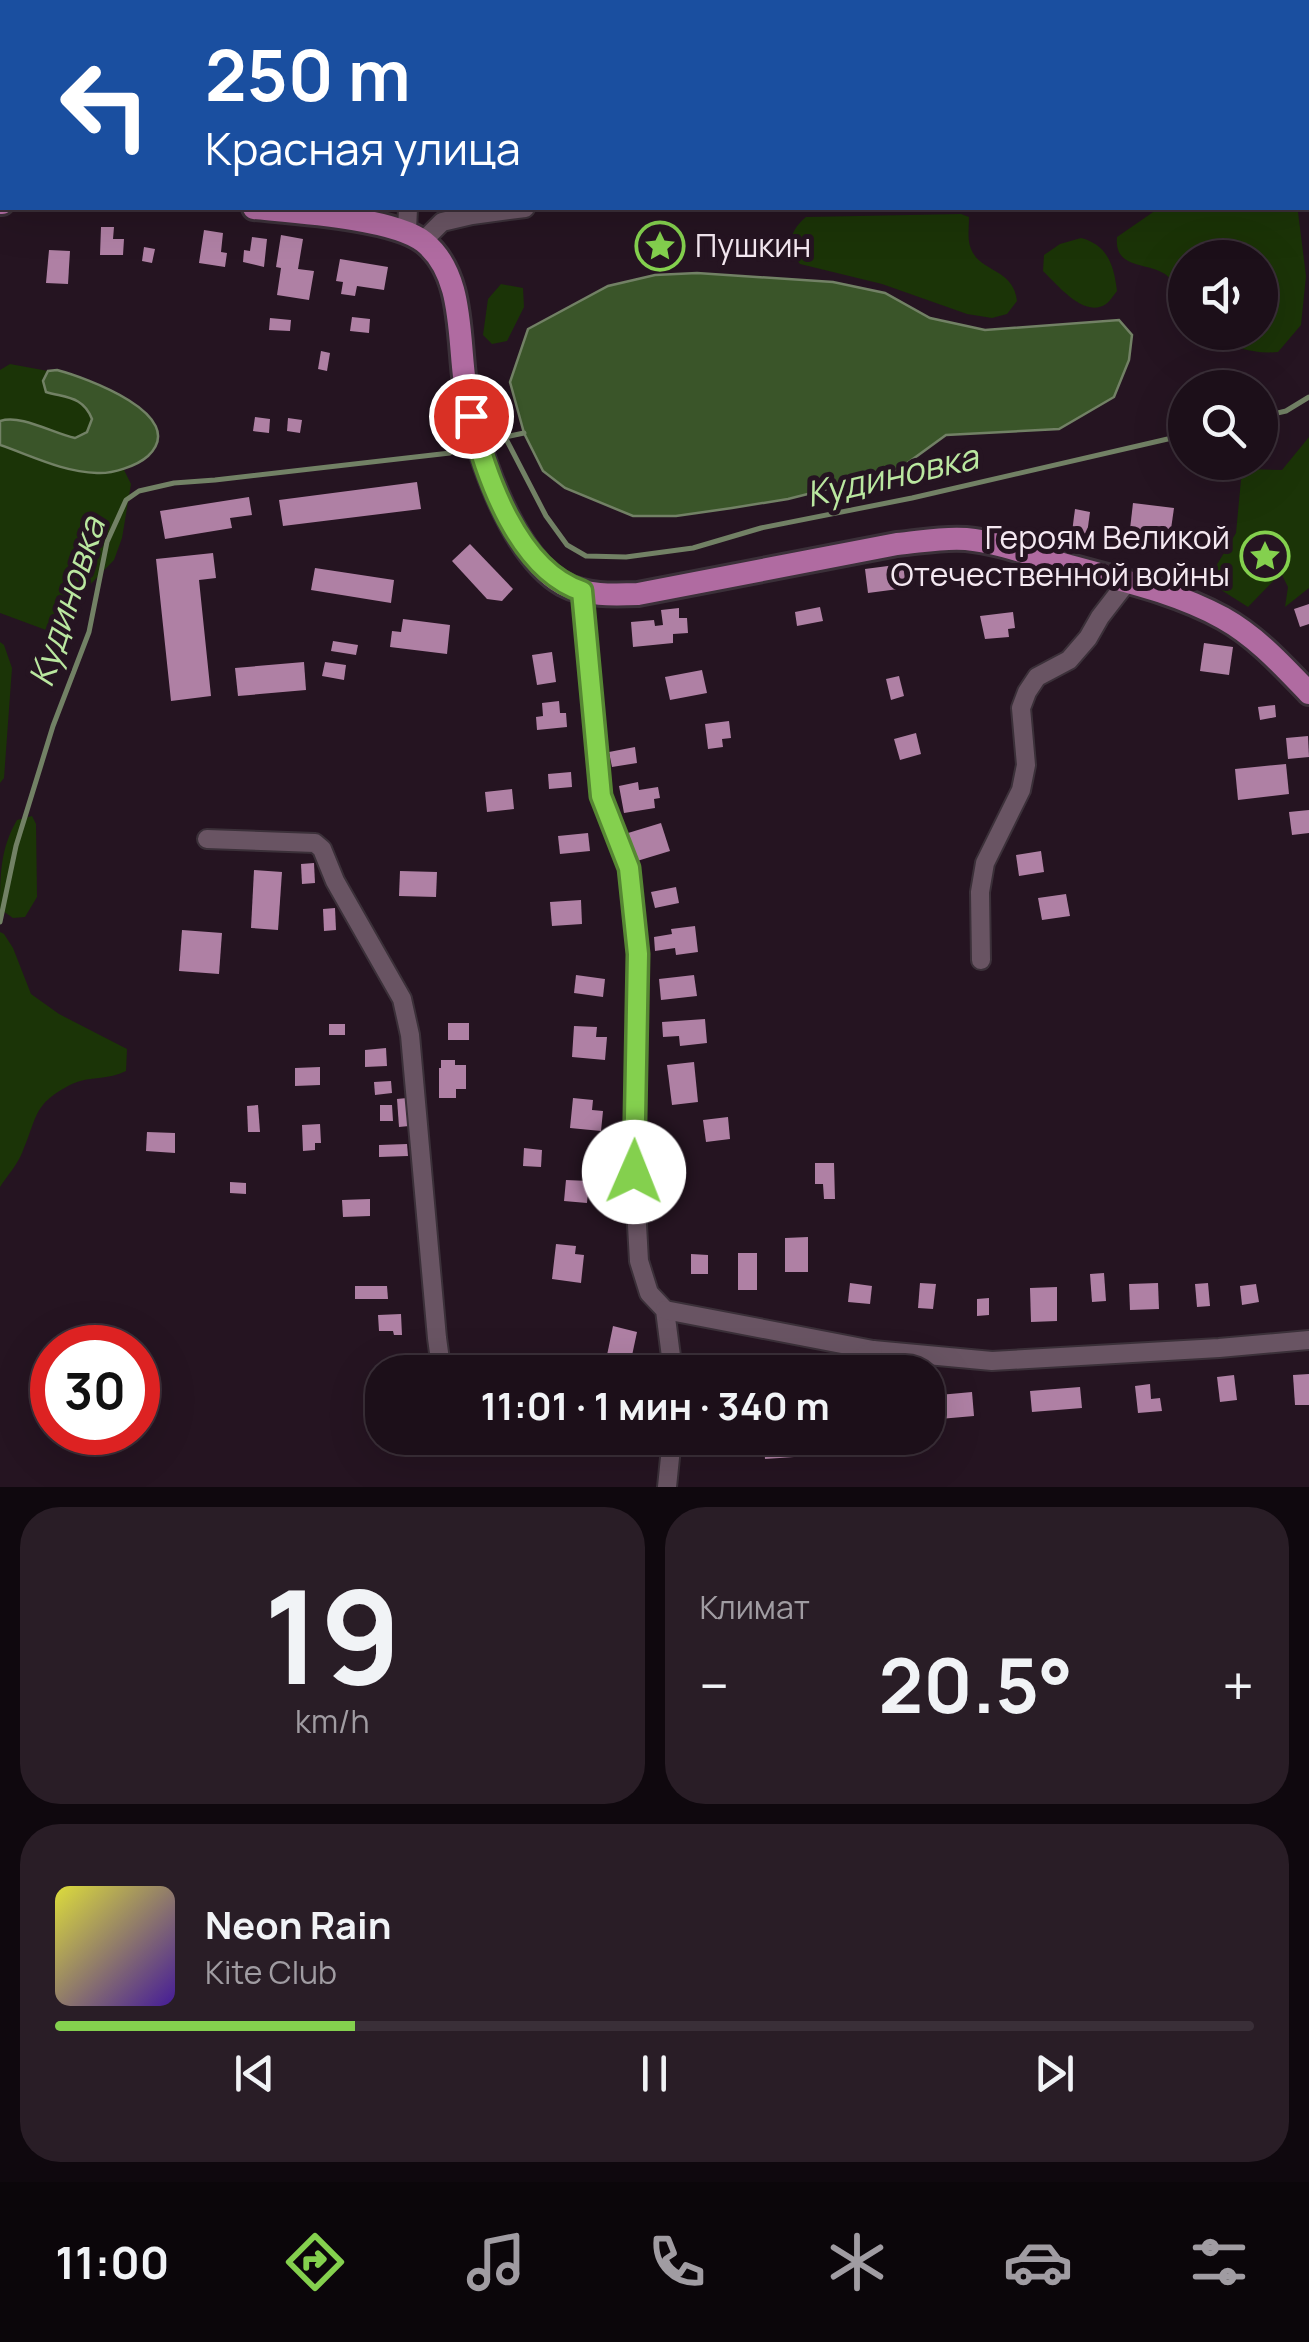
<!DOCTYPE html>
<html lang="ru">
<meta charset="utf-8">
<style>
:root{--surface:#1c0f19;--page:#291d26;--text:#f1f3f6;--muted:#a09ca2;--line:#3a2f38;--accent:#84d04e}
body{margin:0;font-family:Manrope,sans-serif;background:var(--page);color:var(--text);height:100vh;display:flex;flex-direction:column;font-size:38px;white-space:nowrap}
*{box-sizing:border-box;margin:0}
p{font-size:32px;color:var(--muted)}
.icon{flex:none;width:55px;height:55px;fill:none;stroke:currentColor;stroke-width:2;stroke-linecap:round;stroke-linejoin:round}
.map{position:relative;height:1487px;overflow:hidden}
.drawer{display:flex;flex-direction:column;gap:20px;padding:20px;background:#0f080e;flex:1}
.drawer>*{flex:none}
.top-card{position:absolute;left:0px;top:0px;width:1310px;height:210px;box-shadow:0 10px 40px #0002,0 0 0 2px var(--line);background:#1a4fa0;color:#fff;overflow:hidden}
.fabs{position:absolute;left:1168px;top:240px;display:grid;gap:20px}
.fabs a{display:grid;place-items:center;width:110px;height:110px;border-radius:50%;background:var(--surface);box-shadow:0 10px 40px #0002,0 0 0 2px var(--line);font-size:50px}
.speed{position:absolute;left:30px;top:1325px;display:flex;gap:20px;font-size:50px;font-weight:700;text-align:center}
.speed>*{display:grid;place-content:center;width:130px;height:130px;border-radius:50%;background:var(--surface);box-shadow:0 10px 40px #0002,0 0 0 2px var(--line);line-height:1}
.speed .limit{border:15px solid #d22;background:#fff;color:#111}
.pin{position:absolute;display:grid;place-items:center;width:85px;height:85px;color:#fff;margin:-42px;border:5px solid #fff;border-radius:50%;box-shadow:0 2px 10px #0007}
.me{position:absolute;width:110px;margin:-55px;rotate:1deg;stroke-linejoin:round;filter:drop-shadow(0 0 8px #0008)}
.turn{display:flex;align-items:center;gap:35px;height:210px;padding:0 40px;font-size:45px}
.turn .icon{width:130px;height:130px;stroke-width:2.5}
.turn b{display:block;font-size:70px;line-height:85px}
.big{font-size:75px;font-weight:700;line-height:1.1}
.drawer .tile{flex:1;display:flex;flex-direction:column;justify-content:center;gap:15px;min-width:0;padding:0 35px;border-radius:40px;background:var(--page)}
.drawer .dial{align-items:center;gap:0}
.dial b{font-size:130px;line-height:1}
.song{display:flex;align-items:center;gap:30px}
.cover{width:120px;height:120px;border-radius:15px;background:linear-gradient(135deg,hsl(60 70% 55%),hsl(260 70% 35%))}
.played{height:10px;border-radius:5px;background:linear-gradient(90deg,var(--accent) 25%,var(--line) 25%)}
.keys{display:flex;justify-content:space-around;direction:ltr}
.heat{display:flex;justify-content:space-between;align-items:center;font-size:55px;direction:ltr}
.drawer .tiles{flex:1;display:grid;gap:20px;grid-template-columns:1fr 1fr}
.tile:last-child{grid-column:span 2}
.trip{position:absolute;left:365px;top:1355px;width:580px;height:100px;border-radius:40px;background:var(--surface);box-shadow:0 10px 40px #0002,0 0 0 2px var(--line);font-weight:700;line-height:100px;text-align:center}
.tab-bar{display:flex;height:160px;justify-content:space-around;align-items:center;background:#0b060a;color:var(--muted)}
.tab-bar .icon{width:70px;height:70px}
.tab-bar .current{color:var(--accent)}
.tab-bar b{font-size:45px;color:var(--text)}
.map>svg:first-child{display:block}
.green{fill:#1b3407}
.water{fill:#3a5529;stroke:#728165;stroke-width:2.5}
.lines{fill:none;stroke-linecap:round;stroke-linejoin:round}
.stream{stroke:#728165;stroke-width:5}
.building{fill:#af80a4}
.minor-casing{stroke:#3b3039;stroke-width:22}
.major-casing{stroke:#3b3039;stroke-width:28}
.minor{stroke:#695463;stroke-width:18}
.major{stroke:#b06ba1;stroke-width:22}
.route-casing{stroke:#568733;stroke-width:25}
.route{stroke:#84d04e;stroke-width:18}
.labels{text-anchor:middle;stroke-width:10;stroke-linejoin:round;paint-order:stroke}
.poi-label{font-size:32px;fill:#f4e8f1;stroke:#251421;text-anchor:start}
.water-label{font-size:35px;font-style:italic;fill:#bae7a0;stroke:#251421}
</style>
<div class="map">
<svg width="1309" height="1487" viewBox="0 0 1309 1487">
<rect width="100%" height="100%" fill="#251421"/>
<g class="green">
<path d="M1159,208H1294L1298,212L1306,276L1301,325L1278,352C1255,354 1233,349 1215,333L1260,332V258H1185V302C1180,292 1174,281 1165,274C1146,262 1114,269 1117,237Z"/>
<path d="M961,214L969,217C969,228 967,239 971,249C980,272 1014,269 1017,301L1007,314L992,318L967,314L882,284L800,264C786,247 789,231 806,217Z"/>
<path d="M1081,238C1108,245 1114,266 1117,291C1113,296 1110,301 1106,304C1084,319 1057,284 1043,271L1044,255L1060,244Z"/>
<polygon points="501,284 523,288 524,307 507,341 492,344 483,335 488,299"/>
<path d="M10,364L48,371L43,381L53,394C72,395 85,401 92,419L87,432L76,438C53,433 21,414 0,421V370Z"/>
<polygon points="1309,437 1309,588 1285,607 1288,587 1281,573 1248,607 1207,581 1236,533 1242,469 1282,470"/>
<path d="M0,445C42,460 78,481 123,468L131,484L122,538L114,560L83,592L71,613L59,626L46,630L0,613Z"/>
<polygon points="0,642 4,645 12,668 4,778 0,783"/>
<path d="M32,816L36,824L37,897L25,917L13,918L0,909C0,876 0,849 17,820Z"/>
<path d="M0,932L4,934L13,948L31,994L59,1014L127,1049L126,1071C109,1080 89,1076 72,1084C32,1104 38,1117 22,1153C17,1165 7,1176 0,1187Z"/>
</g>
<g class="water">
<polygon points="697,273 833,282 885,293 930,318 985,330 1119,320 1132,335 1129,360 1114,397 1059,429 946,435 895,472 788,499 732,508 676,516 633,516 565,488 543,471 524,433 510,382 528,329 608,286 655,275"/>
<path d="M57,370C84,377 191,415 148,456C137,466 112,474 97,473C63,472 32,456 0,445V421C21,414 52,433 75,438L87,432L92,419C83,396 66,398 46,392L43,381L48,371Z"/>
</g>
<g class="lines">
<g class="stream">
<polyline points="1260,417 1286,411 1309,397"/>
<polyline points="494,437 505,437 546,516 567,545 586,556 626,557 693,548 761,528 912,498 1185,435"/>
<polyline points="505,437 524,433"/>
<polyline points="0,922 16,846 53,726 89,632 107,542 126,500 139,491 174,483 215,480 450,453"/>
</g>
</g>
<g class="building">
<polygon points="101,227 114,227 113,239 124,239 123,255 100,255"/>
<polygon points="204,230 223,233 221,252 227,253 225,267 199,263"/>
<polygon points="281,235 303,239 298,269 314,271 309,300 277,295 281,268 276,267"/>
<polygon points="252,237 267,239 264,267 243,262 244,250 250,251"/>
<polygon points="144,247 155,249 152,263 142,261"/>
<polygon points="49,250 70,251 68,284 46,283"/>
<polygon points="340,259 388,267 384,290 357,286 355,296 341,294 343,282 336,281"/>
<polygon points="352,317 370,319 369,333 350,331"/>
<polygon points="270,318 291,320 290,331 269,330"/>
<polygon points="321,351 330,353 327,371 318,369"/>
<polygon points="255,417 270,419 269,433 253,431"/>
<polygon points="288,418 302,420 300,433 287,431"/>
<polygon points="417,482 421,509 283,526 279,500"/>
<polygon points="249,497 252,515 230,518 232,528 165,539 160,511"/>
<polygon points="1133,503 1174,508 1169,543 1129,538"/>
<polygon points="1075,509 1090,512 1087,534 1072,532"/>
<polygon points="470,544 513,589 502,601 487,599 452,561"/>
<polygon points="213,553 216,578 199,580 211,696 171,701 156,559"/>
<polygon points="903,564 906,588 868,593 865,569"/>
<polygon points="315,568 394,580 391,603 311,590"/>
<polygon points="1309,604 1309,624 1300,627 1294,609"/>
<polygon points="820,607 823,621 797,626 795,612"/>
<polygon points="679,608 679,618 687,618 688,633 673,634 673,643 633,647 631,622 654,620 655,626 663,625 661,610"/>
<polygon points="1013,612 1015,628 1008,629 1009,637 985,639 980,616"/>
<polygon points="403,619 450,625 447,654 390,647 392,631 401,632"/>
<polygon points="333,641 358,645 356,655 331,651"/>
<polygon points="1204,643 1233,647 1229,675 1200,671"/>
<polygon points="552,652 556,682 537,685 532,655"/>
<polygon points="304,662 306,690 238,696 235,668"/>
<polygon points="325,662 346,665 344,680 322,676"/>
<polygon points="702,670 707,693 670,700 665,677"/>
<polygon points="899,676 904,696 891,700 886,679"/>
<polygon points="559,701 560,713 566,713 567,727 537,730 536,717 543,716 542,703"/>
<polygon points="1275,705 1276,717 1260,720 1258,707"/>
<polygon points="729,721 731,738 722,739 723,747 708,749 705,724"/>
<polygon points="916,733 921,754 900,760 894,739"/>
<polygon points="1308,736 1309,757 1288,759 1286,738"/>
<polygon points="635,747 637,763 612,767 609,752"/>
<polygon points="1286,764 1289,794 1238,800 1235,769"/>
<polygon points="571,772 572,787 549,789 548,774"/>
<polygon points="638,782 639,790 658,787 660,798 654,799 655,808 624,813 619,786"/>
<polygon points="512,789 514,809 487,812 485,792"/>
<polygon points="1309,810 1309,833 1292,835 1289,812"/>
<polygon points="661,823 670,851 637,861 628,833"/>
<polygon points="588,833 590,851 560,854 558,836"/>
<polygon points="1041,851 1044,872 1019,876 1016,855"/>
<polygon points="314,863 315,883 302,884 301,864"/>
<polygon points="254,870 282,872 278,930 251,928"/>
<polygon points="400,871 437,872 436,897 399,896"/>
<polygon points="676,887 679,903 655,908 651,892"/>
<polygon points="1066,894 1070,916 1042,920 1038,898"/>
<polygon points="581,900 582,924 552,926 550,902"/>
<polygon points="335,908 336,930 324,931 323,909"/>
<polygon points="695,926 698,952 676,955 675,948 655,951 654,937 672,934 671,929"/>
<polygon points="182,930 222,933 219,974 179,971"/>
<polygon points="576,975 605,979 603,997 574,993"/>
<polygon points="694,975 697,996 661,1000 659,979"/>
<polygon points="705,1019 707,1043 680,1046 679,1036 663,1037 662,1022"/>
<rect x="448" y="1023" width="21" height="17"/>
<rect x="329" y="1024" width="16" height="11"/>
<polygon points="574,1026 597,1027 596,1037 607,1037 605,1060 572,1057"/>
<polygon points="386,1048 387,1066 365,1067 365,1050"/>
<polygon points="441,1060 455,1060 455,1065 466,1065 466,1089 456,1089 456,1098 439,1098 439,1068 441,1068"/>
<polygon points="694,1062 698,1102 672,1105 667,1065"/>
<polygon points="320,1067 320,1085 295,1086 295,1068"/>
<polygon points="391,1081 392,1093 375,1095 374,1082"/>
<polygon points="407,1098 409,1126 399,1127 397,1099"/>
<polygon points="573,1098 593,1100 592,1110 603,1111 601,1131 570,1128"/>
<polygon points="258,1105 260,1132 248,1132 247,1106"/>
<polygon points="380,1105 392,1105 393,1121 380,1121"/>
<polygon points="728,1117 730,1139 706,1142 703,1120"/>
<polygon points="320,1124 321,1143 315,1143 315,1150 303,1151 302,1125"/>
<polygon points="147,1132 175,1133 175,1153 146,1151"/>
<polygon points="407,1144 408,1156 379,1157 379,1145"/>
<polygon points="524,1148 542,1150 541,1167 523,1166"/>
<polygon points="815,1163 834,1163 835,1199 824,1199 823,1184 815,1184"/>
<polygon points="566,1180 589,1181 587,1203 564,1201"/>
<polygon points="230,1182 246,1183 246,1194 230,1193"/>
<polygon points="370,1199 370,1216 343,1217 342,1200"/>
<polygon points="808,1237 808,1272 785,1272 785,1238"/>
<polygon points="556,1244 576,1246 575,1254 584,1255 581,1283 552,1279"/>
<rect x="738" y="1253" width="19" height="37"/>
<polygon points="691,1254 708,1255 708,1274 691,1274"/>
<polygon points="1104,1273 1106,1301 1092,1302 1090,1274"/>
<polygon points="850,1283 872,1286 870,1304 848,1302"/>
<polygon points="920,1283 936,1284 933,1309 918,1308"/>
<polygon points="1158,1283 1159,1309 1130,1310 1129,1284"/>
<polygon points="1208,1283 1210,1306 1197,1307 1195,1284"/>
<polygon points="1256,1284 1259,1302 1242,1305 1240,1286"/>
<polygon points="355,1286 387,1286 388,1299 355,1299"/>
<polygon points="1057,1287 1057,1321 1031,1322 1030,1288"/>
<polygon points="989,1298 989,1315 977,1316 977,1299"/>
<polygon points="401,1314 402,1335 394,1335 393,1331 379,1331 378,1315"/>
<polygon points="613,1326 637,1332 630,1365 606,1360"/>
<polygon points="1309,1374 1309,1405 1295,1405 1293,1375"/>
<polygon points="1234,1375 1237,1400 1220,1402 1217,1377"/>
<polygon points="1150,1384 1151,1399 1160,1398 1162,1411 1138,1413 1135,1386"/>
<polygon points="1080,1387 1082,1408 1032,1412 1030,1391"/>
<polygon points="972,1392 974,1416 928,1420 928,1396"/>
<polygon points="764,1438 793,1438 794,1457 765,1459"/>
</g>
<g class="lines">
<g class="minor-casing">
<g id="minor">
<polyline points="77,2 83,0"/>
<polyline points="432,2 432,0"/>
<polyline points="602,2 612,0"/>
<polyline points="0,9 2,10"/>
<polyline points="407,231 408,208"/>
<polyline points="423,241 442,222 472,215 525,208"/>
<polyline points="582,591 601,796 629,868 638,954 634,1171 639,1261 649,1293 665,1310 673,1372"/>
<polyline points="207,839 315,843 322,849 335,881 402,999 410,1035 437,1338 440,1360 447,1372"/>
<polyline points="981,960 980,892 985,863 1021,790 1026,765 1021,708 1027,692 1037,677 1069,660 1088,638 1100,617 1127,582"/>
<polyline points="665,1310 873,1350 992,1361 1219,1348 1309,1340"/>
<polyline points="673,1369 711,1372"/>
<polyline points="840,1372 873,1350"/>
<polyline points="627,1438 672,1447"/>
<polyline points="667,1487 672,1438"/>
</g>
</g>
<g class="major-casing">
<g id="major">
<polyline points="0,203 2,203"/>
<path d="M254,208C295,212 394,218 424,242C464,274 458,337 465,384C473,442 510,554 563,584C585,596 613,595 638,594L897,544C920,542 943,537 966,539C999,542 1031,555 1063,564C1116,579 1174,591 1223,618C1257,637 1282,665 1309,693"/>
</g>
</g>
<use href="#minor" class="minor"/>
<use href="#major" class="major"/>
</g>
<g class="lines">
<g class="route-casing">
<path id="route" d="M471,416C486,477 518,570 582,591L601,796L629,868L638,954L634,1172"/>
</g>
<use href="#route" class="route"/>
</g>
<defs>
<g id="sight-ring" transform="scale(2.5)"><circle r="9.5" fill="#251421" stroke="#84d04e" stroke-width="1.5"/><path d="M0-6L1.8-2.2L6-1.7L2.9 1.2L3.7 5.4L0 3.3L-3.7 5.4L-2.9 1.2L-6-1.7L-1.8-2.2Z" fill="#84d04e"/></g>
</defs>
<g fill-rule="evenodd">
<use href="#sight-ring" x="660" y="246"/>
<use href="#sight-ring" x="1265" y="556"/>
</g>
<g class="labels">
<g class="poi-label">
<text x="695" y="257">Пушкин</text>
<text x="1230" y="549" text-anchor="end">Героям Великой<tspan x="1230" dy="37">Отечественной войны</tspan></text>
</g>
<g class="water-label">
<text transform="translate(892 476) rotate(-13)" y="12">Кудиновка</text>
<text transform="translate(67 602) rotate(-72)" y="12">Кудиновка</text>
</g>
</g>
</svg>
<div class="fabs">
<a><svg class="icon" aria-label="sound" viewBox="0 0 24 24"><path d="M4 9h4l5-4v14l-5-4H4zM17 9q2 3 0 6"/></svg></a>
<a><svg class="icon" aria-label="search" viewBox="0 0 24 24"><circle cx="10" cy="10" r="6"/><path d="M15 15l6 6"/></svg></a>
</div>
<div class="speed"><div class="limit">30</div></div>
<div class="pin" style="left:471px;top:416px;background:#d93025"><svg class="icon" aria-label="arrive" viewBox="0 0 24 24"><path d="M6 21V4h12l-3 4 3 4H6"/></svg></div>
<svg class="me" style="left:634px;top:1172px" viewBox="-20 -20 40 40"><circle r="19" fill="#fff"/><path d="M0-13L10 11 0 6-10 11z" fill="#84d04e"/></svg>
<div class="trip">11:01 · 1 мин · 340 m</div>
<div class="top-card">
<div class="turn"><svg class="icon" aria-label="left" viewBox="0 0 24 24"><path d="M17 20v-9H6M10 6l-5 5 5 5"/></svg><div><b>250 m</b>Красная улица</div></div>
</div>
</div>
<section class="drawer">
<div class="tiles">
<div class="tile dial"><b>19</b><p>km/h</p></div>
<div class="tile"><p>Климат</p>
<div class="heat"><a>−</a><b class="big">20.5°</b><a>+</a></div>
</div>
<div class="tile">
<div class="song"><i class="cover"></i><div><b>Neon Rain</b><p>Kite Club</p></div></div>
<div class="played"></div>
<div class="keys"><svg class="icon" aria-label="previous" viewBox="0 0 24 24"><path d="M18 5L8 12l10 7zM5 5v14"/></svg><svg class="icon" aria-label="pause" viewBox="0 0 24 24"><path d="M8 5v14M16 5v14"/></svg><svg class="icon" aria-label="next" viewBox="0 0 24 24"><path d="M6 5l10 7-10 7zM19 5v14"/></svg></div>
</div>
</div>
</section>
<nav class="tab-bar">
<b>11:00</b>
<svg class="icon current" aria-label="directions" viewBox="0 0 24 24"><path d="M12 3l9 9-9 9-9-9zM9 14v-3h6M13 9l2 2-2 2"/></svg>
<svg class="icon" aria-label="music" viewBox="0 0 24 24"><path d="M9 18V5l10-2v13"/><circle cx="6" cy="18" r="3"/><circle cx="16" cy="16" r="3"/></svg>
<svg class="icon" aria-label="phone" viewBox="0 0 24 24"><path d="M5 4h4l2 5-3 2q2 4 5 5l2-3 5 2v4C11 20 4 13 5 4z"/></svg>
<svg class="icon" aria-label="climate" viewBox="0 0 24 24"><path d="M12 3v18M4 7l16 10M4 17L20 7"/></svg>
<svg class="icon" aria-label="car" viewBox="0 0 24 24"><path d="M5 17H2v-5l4-1 3-4h7l3 4 3 1v5h-3M9 17h6M6 11h13"/><circle cx="7" cy="17" r="2"/><circle cx="17" cy="17" r="2"/></svg>
<svg class="icon" aria-label="filters" viewBox="0 0 24 24"><path d="M4 7h16M4 17h16"/><circle cx="9" cy="7" r="2"/><circle cx="15" cy="17" r="2"/></svg>
</nav>
